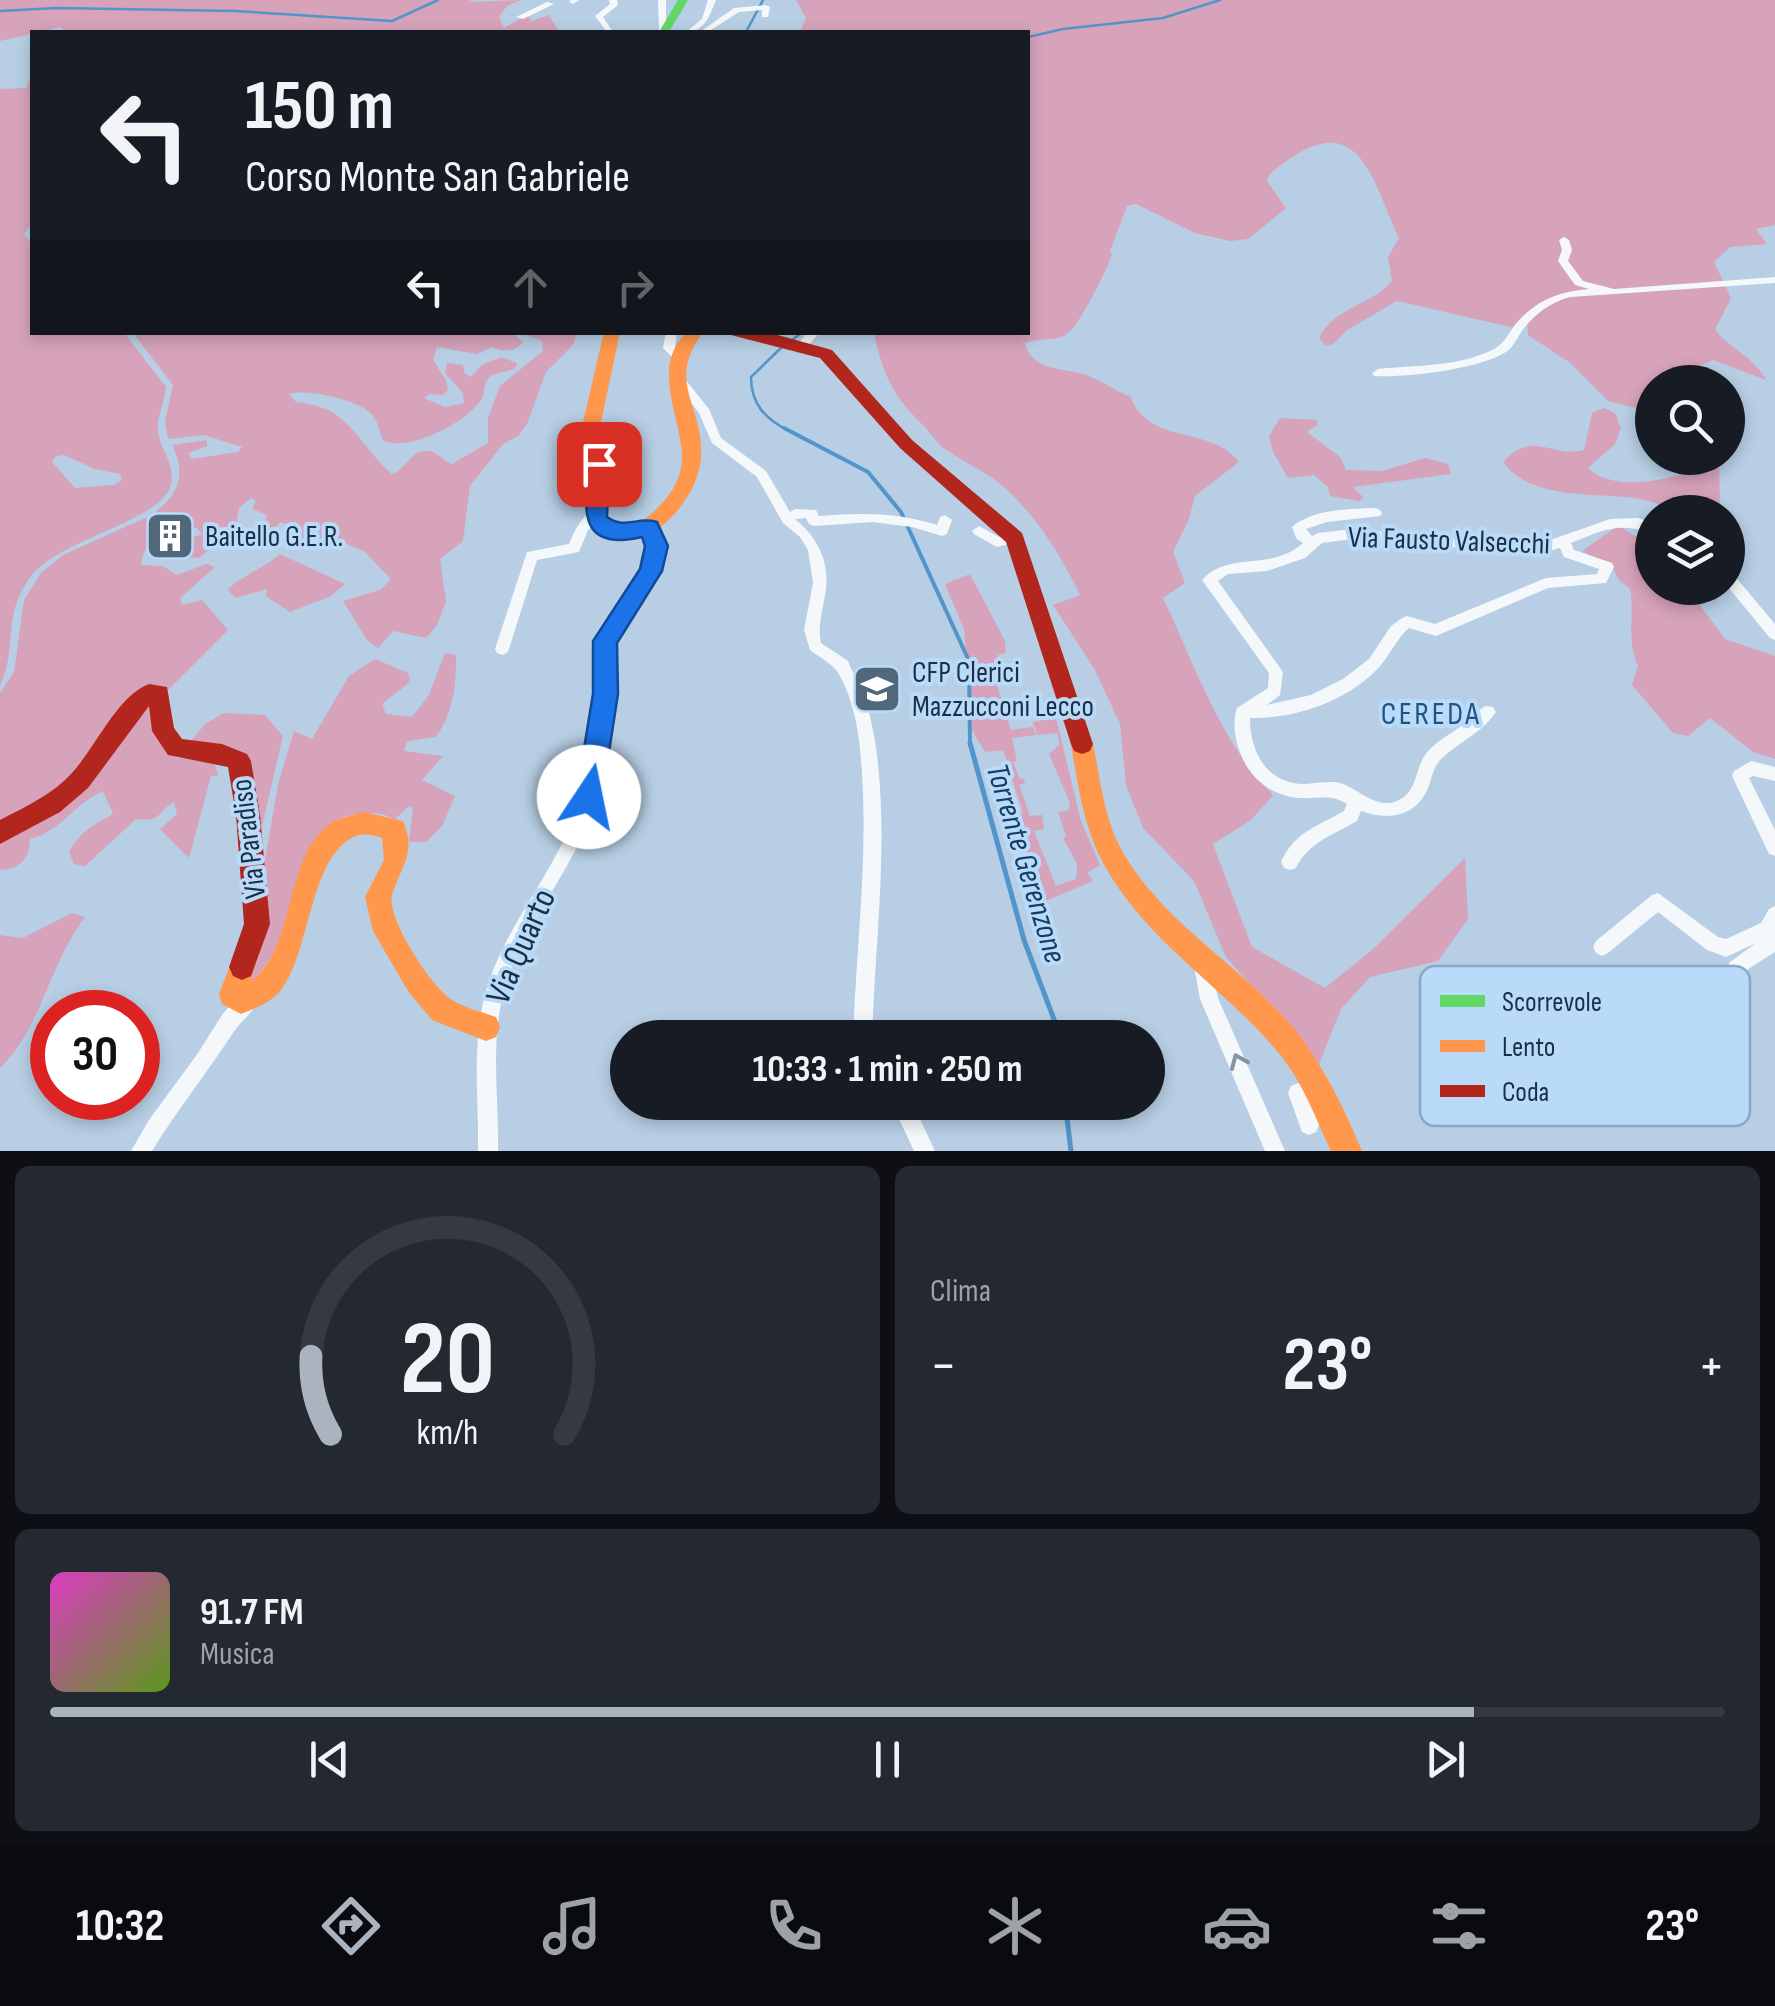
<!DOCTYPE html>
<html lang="it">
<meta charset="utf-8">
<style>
:root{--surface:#171b24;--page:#242831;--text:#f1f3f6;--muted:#9ea1a6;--line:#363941;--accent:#a9b4bf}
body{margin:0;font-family:"Sofia Sans Condensed",sans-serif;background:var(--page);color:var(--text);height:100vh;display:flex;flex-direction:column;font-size:38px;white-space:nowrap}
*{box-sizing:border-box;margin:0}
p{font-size:32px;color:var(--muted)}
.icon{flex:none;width:55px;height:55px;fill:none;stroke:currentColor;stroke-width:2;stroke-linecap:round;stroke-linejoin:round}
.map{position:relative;height:1151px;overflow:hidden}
.side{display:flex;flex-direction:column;gap:15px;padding:15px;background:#0d0f14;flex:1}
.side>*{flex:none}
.banner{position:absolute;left:30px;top:30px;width:1000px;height:305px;border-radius:0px;box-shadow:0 5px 15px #0003;background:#171b24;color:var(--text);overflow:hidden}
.buttons{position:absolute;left:1635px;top:365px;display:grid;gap:20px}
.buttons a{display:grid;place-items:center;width:110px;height:110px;border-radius:50%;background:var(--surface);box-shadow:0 5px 15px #0003;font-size:50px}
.speed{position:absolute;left:30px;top:990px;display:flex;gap:20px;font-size:50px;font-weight:700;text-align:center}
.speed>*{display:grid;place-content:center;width:130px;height:130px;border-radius:50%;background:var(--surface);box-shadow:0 5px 15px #0003;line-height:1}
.speed .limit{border:15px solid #d22;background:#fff;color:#111}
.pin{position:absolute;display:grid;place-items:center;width:85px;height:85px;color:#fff;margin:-42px;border-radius:20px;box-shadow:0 5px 15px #0006}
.me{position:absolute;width:110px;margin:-55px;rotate:11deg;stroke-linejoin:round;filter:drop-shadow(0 0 8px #0008)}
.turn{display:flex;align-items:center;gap:35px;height:210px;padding:0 50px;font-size:45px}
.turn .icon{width:130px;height:130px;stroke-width:2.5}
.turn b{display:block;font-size:70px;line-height:85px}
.lanes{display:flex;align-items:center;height:95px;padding:0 50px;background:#0003;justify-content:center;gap:50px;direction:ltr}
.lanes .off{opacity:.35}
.big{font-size:75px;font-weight:700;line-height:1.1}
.side .tile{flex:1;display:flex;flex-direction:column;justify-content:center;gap:15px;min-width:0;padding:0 35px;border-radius:15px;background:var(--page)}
.side .dial{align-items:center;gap:0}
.dial svg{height:260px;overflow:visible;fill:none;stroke:var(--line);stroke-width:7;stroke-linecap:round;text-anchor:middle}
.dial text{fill:var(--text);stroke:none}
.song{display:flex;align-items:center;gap:30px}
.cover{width:120px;height:120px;border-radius:15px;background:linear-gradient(135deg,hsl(310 70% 55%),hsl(90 70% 35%))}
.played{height:10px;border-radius:5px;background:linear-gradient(90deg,var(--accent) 85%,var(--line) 85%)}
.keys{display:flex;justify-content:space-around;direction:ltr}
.heat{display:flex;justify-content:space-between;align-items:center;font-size:55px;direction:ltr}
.side .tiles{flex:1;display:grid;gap:15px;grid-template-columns:1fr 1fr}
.tile:last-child{grid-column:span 2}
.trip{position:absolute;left:610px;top:1020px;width:555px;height:100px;border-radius:50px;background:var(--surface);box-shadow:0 5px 15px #0003;font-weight:700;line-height:100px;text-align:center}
.menu{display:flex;height:160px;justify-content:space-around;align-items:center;background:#090b0e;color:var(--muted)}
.menu .icon{width:70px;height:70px}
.menu .active{color:var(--accent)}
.menu b{font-size:45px;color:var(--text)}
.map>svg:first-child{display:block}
.green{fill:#d6a3ba;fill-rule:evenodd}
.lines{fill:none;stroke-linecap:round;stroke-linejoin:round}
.stream-far2{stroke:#5295cb;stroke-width:2.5}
.stream-far1{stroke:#5295cb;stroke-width:4}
.stream{stroke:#5295cb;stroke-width:5}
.street{fill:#f4f8fb;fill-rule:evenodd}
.fast{fill:#63d668;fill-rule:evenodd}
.slow{fill:#ff974d;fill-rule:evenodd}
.jam{fill:#b3261e;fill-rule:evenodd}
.oneway{stroke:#8794a0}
.route{fill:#1a73e8;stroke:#114b97;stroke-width:2.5}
.labels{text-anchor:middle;stroke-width:8;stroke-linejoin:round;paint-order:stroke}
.poi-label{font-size:30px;fill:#1a3044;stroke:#badaf9;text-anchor:start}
.street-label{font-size:30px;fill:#1a3044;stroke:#badaf9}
.neighbourhood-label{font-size:32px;letter-spacing:2.5px;fill:#1f5481;stroke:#badaf9}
.water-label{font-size:32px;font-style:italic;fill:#143f63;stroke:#badaf9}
.near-street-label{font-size:35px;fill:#1a3044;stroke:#badaf9}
.key{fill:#badaf9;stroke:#8aa7c3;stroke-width:2.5}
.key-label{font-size:28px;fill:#1a3044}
</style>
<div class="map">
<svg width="1775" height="1151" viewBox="0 0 1775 1151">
<rect width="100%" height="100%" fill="#b7cee4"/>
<g class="green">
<polygon points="0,0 472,0 468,2 521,0 507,6 499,17 504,28 527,15 532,21 549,15 558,30 568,32 513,32 506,29 507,32 66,32 61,27 0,41"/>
<path d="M796,0H1775V225L1756,229L1767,244L1730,247L1714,262L1731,298L1715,330C1732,350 1754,357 1766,380L1713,360L1690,370L1698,382H1652V412L1608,401L1569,362L1528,335L1527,318L1515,328L1397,301L1347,330L1333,344L1326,346L1319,338C1334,307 1371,306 1392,281L1388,257L1399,238C1369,172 1357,100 1270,174L1267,181L1286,208L1248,239L1230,241L1195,233L1136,204L1127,206L1110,251L1112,255C1106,271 1078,330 1064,336C1052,341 1038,338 1025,343C1031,371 1065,368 1086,375C1102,381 1116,391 1131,397C1148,446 1212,425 1239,462L1195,496L1189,519L1173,552L1185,583L1163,598C1195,665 1220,742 1273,795L1251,820L1213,844L1252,947L1325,988L1372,950L1465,858L1468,919L1438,961L1370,977L1341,1009L1319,1064L1226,957L1194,881L1143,828L1126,785L1120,724L1095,670L1053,605L1080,595C1060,554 1038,518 1004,487C985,471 965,463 945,449C937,444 931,433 924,426C894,398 882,373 874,333L1028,332V32H800L806,18Z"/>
<path d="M32,73V224L24,234L32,245V332L124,333L166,387C165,402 156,417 158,432C161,451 175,463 171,484C164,520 62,538 32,575C0,616 19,646 0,685V89L26,88ZM64,455L95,469L120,474L122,480L114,485L75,488L52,462L56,456Z"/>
<path d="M491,333H512L523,342C513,354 503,351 491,347L477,354L437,347L433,360L446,380L448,390L443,395L430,394L424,398L445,407L464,403L463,393L445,373L447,363L463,365L465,374L471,377L482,365L501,357L517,363L515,369L492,375C483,383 486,386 483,396C473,420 407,454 383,440C380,433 378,423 374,417C364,400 304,388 289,394L296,402C351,407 356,442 392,474C406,470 411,449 429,451C438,453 444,461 452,464L488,443V418L500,386L543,351L542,341L521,333H577L573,345L546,372L527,424L518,436L503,444L470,486L463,541L440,559L446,601L437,625L426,638L393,631L378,648L367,640L343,601L380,590L391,579L364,551L326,535L310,550L300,548C298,537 293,526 281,522L271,532L262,533L267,515L252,509L256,501L251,498L239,508L236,526L199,558L189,557L191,549L175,548V543L202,534L197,528L163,524L156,511C180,494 186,472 172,445L207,440V446L189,453L191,459L238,452L242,447L204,435L168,439L165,421L173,385L133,333Z"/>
<path d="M1604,408L1615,413L1621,428L1615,444L1588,468C1613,492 1664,481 1694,470L1702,458H1719L1720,512H1670C1640,481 1541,514 1503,462C1533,429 1553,459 1584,450L1592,413Z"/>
<polygon points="1280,418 1317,420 1317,425 1307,432 1340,457 1346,470 1382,471 1425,458 1448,464 1451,474 1353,487 1363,497 1360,501 1330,496 1328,487 1314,475 1288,478 1273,452 1269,436"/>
<path d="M145,518L154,525C155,540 142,549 141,565L163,566L177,575L206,564L215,567L180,598L182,605L202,600L228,630L166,692L160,689L73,783L0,831V693L14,672L24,600L41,573L63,555Z"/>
<path d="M1619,525L1633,535L1652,541V588H1687L1725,639L1775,656V759L1753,752L1710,718L1688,736L1673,733L1632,685L1638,666C1626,639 1635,617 1630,589L1618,579L1613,567L1582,551Z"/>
<path d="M280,554L345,584L331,596L290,612L266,596L267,589L235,598L228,590C236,579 266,567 280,554Z"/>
<polygon points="970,574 1005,641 1006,653 998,655 1003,676 995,679 1011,730 1033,727 1036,735 1012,738 1017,761 1013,762 1020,779 1024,779 1025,783 1019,785 1030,816 1042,815 1044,829 1034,831 1056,886 1076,879 1077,864 1063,838 1066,836 1058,812 1068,811 1070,803 1049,754 1060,744 1057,733 1037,735 1033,722 1056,718 1081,821 1100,865 1087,873 1093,881 1036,905 1023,890 1028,877 1008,817 1023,813 1003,750 985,752 972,730 964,629 945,584"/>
<path d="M445,653L456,655C456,686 454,711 436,737L407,741L404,751L443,756L422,780L455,796L442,826L426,842H409L413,808L409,806L394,820C384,812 371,813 357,814C301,821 303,886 286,925C275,951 264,972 243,990L278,784L294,731L312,739L349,676L375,659L408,673L410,682L382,704L386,714L412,717L429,695Z"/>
<path d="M150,695L176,758L213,760L218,775L211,776L189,858L160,829L177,814L174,802C156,812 164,822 136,819L85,866L74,864L69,852C82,830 92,826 113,814L103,791C75,803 61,831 30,839C30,859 19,869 0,870V840L43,808Z"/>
<polygon points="224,713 265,715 283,736 258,843 247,771 188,745 205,724"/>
<path d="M72,913L85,917C49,964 42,1027 0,1068V935L23,938Z"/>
</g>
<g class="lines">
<g class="stream-far2">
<polyline points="0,11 57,8 235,11 392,21 438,0"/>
<polyline points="746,32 763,0"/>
<polyline points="1028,37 1063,29 1163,18 1220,0"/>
<polyline points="790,342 802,332"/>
<path d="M782,347L751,377C751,404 765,419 789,431"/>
</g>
<polyline class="stream-far1" points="784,428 868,472 901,512 969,661 970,745"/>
<g class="stream">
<polyline points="970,743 1024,940 1061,1038"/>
<polyline points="1065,1102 1071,1151"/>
</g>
<g class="street">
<polygon points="571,0 579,0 573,4 569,2"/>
<polygon points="609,0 617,0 618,5 603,17 613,32 607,32 595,16 610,4"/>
<polygon points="658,0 666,0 666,32 659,32"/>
<path d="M708,0H716C710,15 705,32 686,32L702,19Z"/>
<polygon points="547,2 554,4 523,19 516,17"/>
<polygon points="766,5 770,7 768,17 762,17 762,10 739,12 708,32 700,32 734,8"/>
<path d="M1564,237L1569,240L1572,250L1568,261L1583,281L1614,289L1775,277V283L1570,297C1552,302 1537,312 1525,327C1518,335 1515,346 1506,352C1480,369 1405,378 1374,376L1372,373L1378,369C1416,365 1460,367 1494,349C1504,343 1508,335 1514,326C1534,301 1559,291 1589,289L1575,285L1558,261L1562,250L1559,240Z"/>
<polygon points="666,332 677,332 675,347 683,356 681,358 673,358 663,348"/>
<polygon points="808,332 820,332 806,348 798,348 796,346"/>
<path d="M677,373L681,374L709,409L721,438L766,471L790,512L795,509L816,510L819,516C863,513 894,512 937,525L940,517L945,515L952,520L947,534L942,536L912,527L872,522L814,526L809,524L806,518L795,519C816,536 829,559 826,588C824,607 817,624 821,643L848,661L850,666C856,679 865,694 868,708C894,807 875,935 872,1038H853C856,956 866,875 863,793C861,753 859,710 839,674C833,664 819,657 810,650L804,630L813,583L808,550L800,537L783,523L757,477L712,443L699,413L671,377Z"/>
<path d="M1375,508L1380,510L1382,513L1380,516L1327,522L1306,529L1312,536L1318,533L1352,529L1539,544L1610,519L1638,518L1652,523V533C1617,522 1604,530 1571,543L1574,550L1612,563L1614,567L1606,583L1548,588L1436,636L1409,628C1396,639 1391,654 1380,666C1349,701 1295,719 1250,718C1250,750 1265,782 1301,784C1314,784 1328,780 1340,783C1359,788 1381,816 1405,796C1417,786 1416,768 1425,755C1436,740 1455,732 1468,721C1473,717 1480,708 1486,706C1488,706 1491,707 1493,707L1496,712C1482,733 1459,742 1441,759C1433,767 1432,778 1428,788C1416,817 1388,821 1361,811L1357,821C1334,835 1308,842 1296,868L1290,870L1284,868L1281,862C1295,831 1317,827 1344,811L1347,804C1331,794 1319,799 1301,798C1274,797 1251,780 1241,755C1235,740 1232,723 1237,708L1268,688L1269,673L1202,580C1229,550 1271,572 1303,543L1296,538L1292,527C1313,509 1348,509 1375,508ZM1352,539L1539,554L1560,548L1564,557L1599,569L1597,574L1546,578L1435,624L1407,616L1402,618L1391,626L1369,659L1343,679L1311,695L1267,705L1280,695L1283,672L1218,581L1228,574L1267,571L1305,558L1322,543Z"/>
<path d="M595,509L602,514L588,530L579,552L537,560L509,649L507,653L502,655L497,653L495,649L527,552L569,544C575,530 581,516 595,509Z"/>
<path d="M649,522L654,524C679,578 629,594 613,639C607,655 614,674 613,692C611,727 606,763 597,798C577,867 524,921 504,991C490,1042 499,1098 498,1151H478C479,1098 471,1043 486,991C506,922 559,869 580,800C591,764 597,724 598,687C599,672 593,656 598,641C611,595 662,584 642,527Z"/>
<polygon points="979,526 999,537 1015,533 1022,538 1020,541 997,547 974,534 972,531"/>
<polygon points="1728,573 1733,574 1775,624 1775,640 1770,638 1728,587"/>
<polygon points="1751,761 1775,767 1775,781 1753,776 1749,778 1775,830 1775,856 1769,854 1732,776 1734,771"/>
<polygon points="1658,893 1718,937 1726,939 1761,923 1769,909 1775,906 1775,952 1736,977 1730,974 1727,968 1730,962 1756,943 1726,957 1707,950 1658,912 1608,953 1602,956 1596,953 1593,947 1596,941 1652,895"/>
<polygon points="1203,957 1209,960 1218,998 1285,1151 1265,1151 1200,999 1194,966 1197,960"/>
<path d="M248,993L255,995L257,1002C252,1014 240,1022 233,1033C207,1073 177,1110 152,1151H131L149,1120L198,1053L222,1015L234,1001Z"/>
<polygon points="1298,1083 1305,1086 1319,1125 1316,1132 1309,1135 1302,1132 1288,1093 1291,1086"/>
<polygon points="891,1102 912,1102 935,1151 914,1151"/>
</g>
<polygon class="fast" points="678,0 688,0 669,32 659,32"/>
<g class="slow">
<path d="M604,332H620L601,422L608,464L604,514L608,521C625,527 637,526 651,514C707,465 670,431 669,375C668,358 675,345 686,332H703C665,383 704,405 701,457C699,491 666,536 630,540C618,541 605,536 593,531L586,514L590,464L583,422Z"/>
<path d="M1082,734L1090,737L1093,744C1100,776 1103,811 1117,841C1152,913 1227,956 1280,1013C1317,1052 1341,1101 1362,1151H1331C1315,1117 1302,1080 1277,1051C1223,987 1148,942 1106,868C1084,830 1078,786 1071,744L1074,737Z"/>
<path d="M364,812L403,821C417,853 401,866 392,895C386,918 432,987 452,1000C464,1008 482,1012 496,1017L500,1027L496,1037L486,1041L432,1020L408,991L373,931L365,897L384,860L382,838C372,835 363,832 352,838C310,859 310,952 281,990C271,1003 255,1008 241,1014L222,1004L219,994L233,958L242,954L251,958L255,967L250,982C298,947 282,854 333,822C342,817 354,815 364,812Z"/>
</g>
<g class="jam">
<polygon points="719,332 774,334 832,350 912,440 1022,533 1093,744 1090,751 1082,754 1074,751 1071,744 1006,542 900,448 820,358"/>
<path d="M149,684L167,687L174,728L182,739L222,744L247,754L251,761L260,815L270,924L251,976L242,980L233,976L229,967L244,924L236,815L228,767L168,755L152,731L149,706L88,788L60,812L0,844V820C25,807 53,794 72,773C95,748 118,695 149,684Z"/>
</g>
</g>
<defs><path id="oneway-chevron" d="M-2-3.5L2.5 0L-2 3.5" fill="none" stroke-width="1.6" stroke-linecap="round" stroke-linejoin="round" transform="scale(2.5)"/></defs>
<use class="oneway" href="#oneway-chevron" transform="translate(1238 1061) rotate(-113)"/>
<path class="route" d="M599,457L609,464L607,517C625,530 638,516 657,522L668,546L662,571L617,643L618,694L602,797L599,805L589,809L579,805L576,797L593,694V641L640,569L645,546L642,537C578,552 584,510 589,464Z"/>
<defs>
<g id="building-square" transform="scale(2.5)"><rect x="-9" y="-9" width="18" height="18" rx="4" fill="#51677c" stroke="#badaf9"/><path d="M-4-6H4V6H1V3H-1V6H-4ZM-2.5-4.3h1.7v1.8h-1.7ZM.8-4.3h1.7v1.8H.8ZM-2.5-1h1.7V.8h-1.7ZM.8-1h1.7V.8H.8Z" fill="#fff"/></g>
<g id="school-square" transform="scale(2.5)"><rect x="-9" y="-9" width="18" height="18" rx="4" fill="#51677c" stroke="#badaf9"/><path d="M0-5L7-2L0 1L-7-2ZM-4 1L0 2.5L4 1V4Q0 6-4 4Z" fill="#fff"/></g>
</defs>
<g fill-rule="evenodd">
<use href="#building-square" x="170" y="536"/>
<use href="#school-square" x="877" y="689"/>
</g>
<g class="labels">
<g class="poi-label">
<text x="205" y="546">Baitello G.E.R.</text>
<text x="912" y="682">CFP Clerici<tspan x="912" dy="34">Mazzucconi Lecco</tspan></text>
</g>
<g class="street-label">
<text transform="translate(1449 540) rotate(2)" y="10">Via Fausto Valsecchi</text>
<text transform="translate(248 839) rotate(-97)" y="10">Via Paradiso</text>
</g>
<g class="neighbourhood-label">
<text x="1431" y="724">CEREDA</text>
</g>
<g class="water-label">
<text transform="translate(1027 863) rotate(73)" y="11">Torrente Gerenzone</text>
</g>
<g class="near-street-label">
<text transform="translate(520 946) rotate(-66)" y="12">Via Quarto</text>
</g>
</g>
<rect x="1420" y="966" width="330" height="160" rx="15" class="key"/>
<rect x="1440" y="995" width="45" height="12" fill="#63d668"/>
<rect x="1440" y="1040" width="45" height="12" fill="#ff974d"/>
<rect x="1440" y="1085" width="45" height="12" fill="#b3261e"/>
<g class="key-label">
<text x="1502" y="1011">Scorrevole</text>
<text x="1502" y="1056">Lento</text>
<text x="1502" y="1101">Coda</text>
</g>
</svg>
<div class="buttons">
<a><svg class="icon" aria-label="search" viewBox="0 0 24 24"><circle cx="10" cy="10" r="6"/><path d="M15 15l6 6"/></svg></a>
<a><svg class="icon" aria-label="layers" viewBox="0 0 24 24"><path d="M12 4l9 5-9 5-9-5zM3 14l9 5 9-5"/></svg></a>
</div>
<div class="speed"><div class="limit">30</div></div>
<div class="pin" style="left:599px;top:464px;background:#d93025"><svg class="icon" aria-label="arrive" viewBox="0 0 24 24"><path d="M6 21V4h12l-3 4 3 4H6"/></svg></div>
<svg class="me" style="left:589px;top:797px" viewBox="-20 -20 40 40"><circle r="19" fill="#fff"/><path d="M0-13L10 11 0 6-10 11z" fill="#1a73e8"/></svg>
<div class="trip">10:33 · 1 min · 250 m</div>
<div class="banner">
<div class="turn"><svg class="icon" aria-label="left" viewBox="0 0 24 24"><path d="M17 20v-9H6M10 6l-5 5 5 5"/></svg><div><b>150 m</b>Corso Monte San Gabriele</div></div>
<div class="lanes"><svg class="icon" aria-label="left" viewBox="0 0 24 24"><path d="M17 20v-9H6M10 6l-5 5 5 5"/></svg><svg class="icon off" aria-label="ahead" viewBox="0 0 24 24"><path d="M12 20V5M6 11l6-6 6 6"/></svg><svg class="icon off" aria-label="right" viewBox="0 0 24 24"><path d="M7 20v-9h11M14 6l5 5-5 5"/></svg></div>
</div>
</div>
<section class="side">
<div class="tiles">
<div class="tile dial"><svg viewBox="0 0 100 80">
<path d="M14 69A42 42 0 1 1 86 69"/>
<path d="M14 69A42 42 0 0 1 8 45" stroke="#a9b4bf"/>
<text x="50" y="56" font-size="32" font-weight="700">20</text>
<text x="50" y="72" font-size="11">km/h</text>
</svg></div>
<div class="tile"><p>Clima</p>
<div class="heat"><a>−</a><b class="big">23°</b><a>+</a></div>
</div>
<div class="tile">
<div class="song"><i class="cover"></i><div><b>91.7 FM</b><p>Musica</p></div></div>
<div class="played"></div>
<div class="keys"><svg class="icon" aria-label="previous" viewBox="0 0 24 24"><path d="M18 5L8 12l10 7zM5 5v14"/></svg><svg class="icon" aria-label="pause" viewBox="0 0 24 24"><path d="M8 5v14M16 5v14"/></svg><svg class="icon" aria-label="next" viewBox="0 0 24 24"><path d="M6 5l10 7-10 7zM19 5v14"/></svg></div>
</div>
</div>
</section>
<nav class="menu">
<b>10:32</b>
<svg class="icon active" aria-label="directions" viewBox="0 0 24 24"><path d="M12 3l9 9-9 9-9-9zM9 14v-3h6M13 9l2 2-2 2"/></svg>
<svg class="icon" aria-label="music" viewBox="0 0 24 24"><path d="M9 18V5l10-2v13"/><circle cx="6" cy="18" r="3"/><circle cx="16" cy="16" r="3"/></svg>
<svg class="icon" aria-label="phone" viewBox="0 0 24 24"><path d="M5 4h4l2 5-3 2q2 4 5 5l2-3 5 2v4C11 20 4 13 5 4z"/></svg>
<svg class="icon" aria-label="climate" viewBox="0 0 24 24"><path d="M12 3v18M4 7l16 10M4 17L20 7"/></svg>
<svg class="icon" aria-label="car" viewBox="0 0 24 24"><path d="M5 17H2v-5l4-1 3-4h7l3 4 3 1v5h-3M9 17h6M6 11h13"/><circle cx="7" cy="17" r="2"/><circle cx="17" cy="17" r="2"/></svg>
<svg class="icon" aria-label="filters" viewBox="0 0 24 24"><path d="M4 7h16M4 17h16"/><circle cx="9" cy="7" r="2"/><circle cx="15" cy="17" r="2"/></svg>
<b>23°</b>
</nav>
